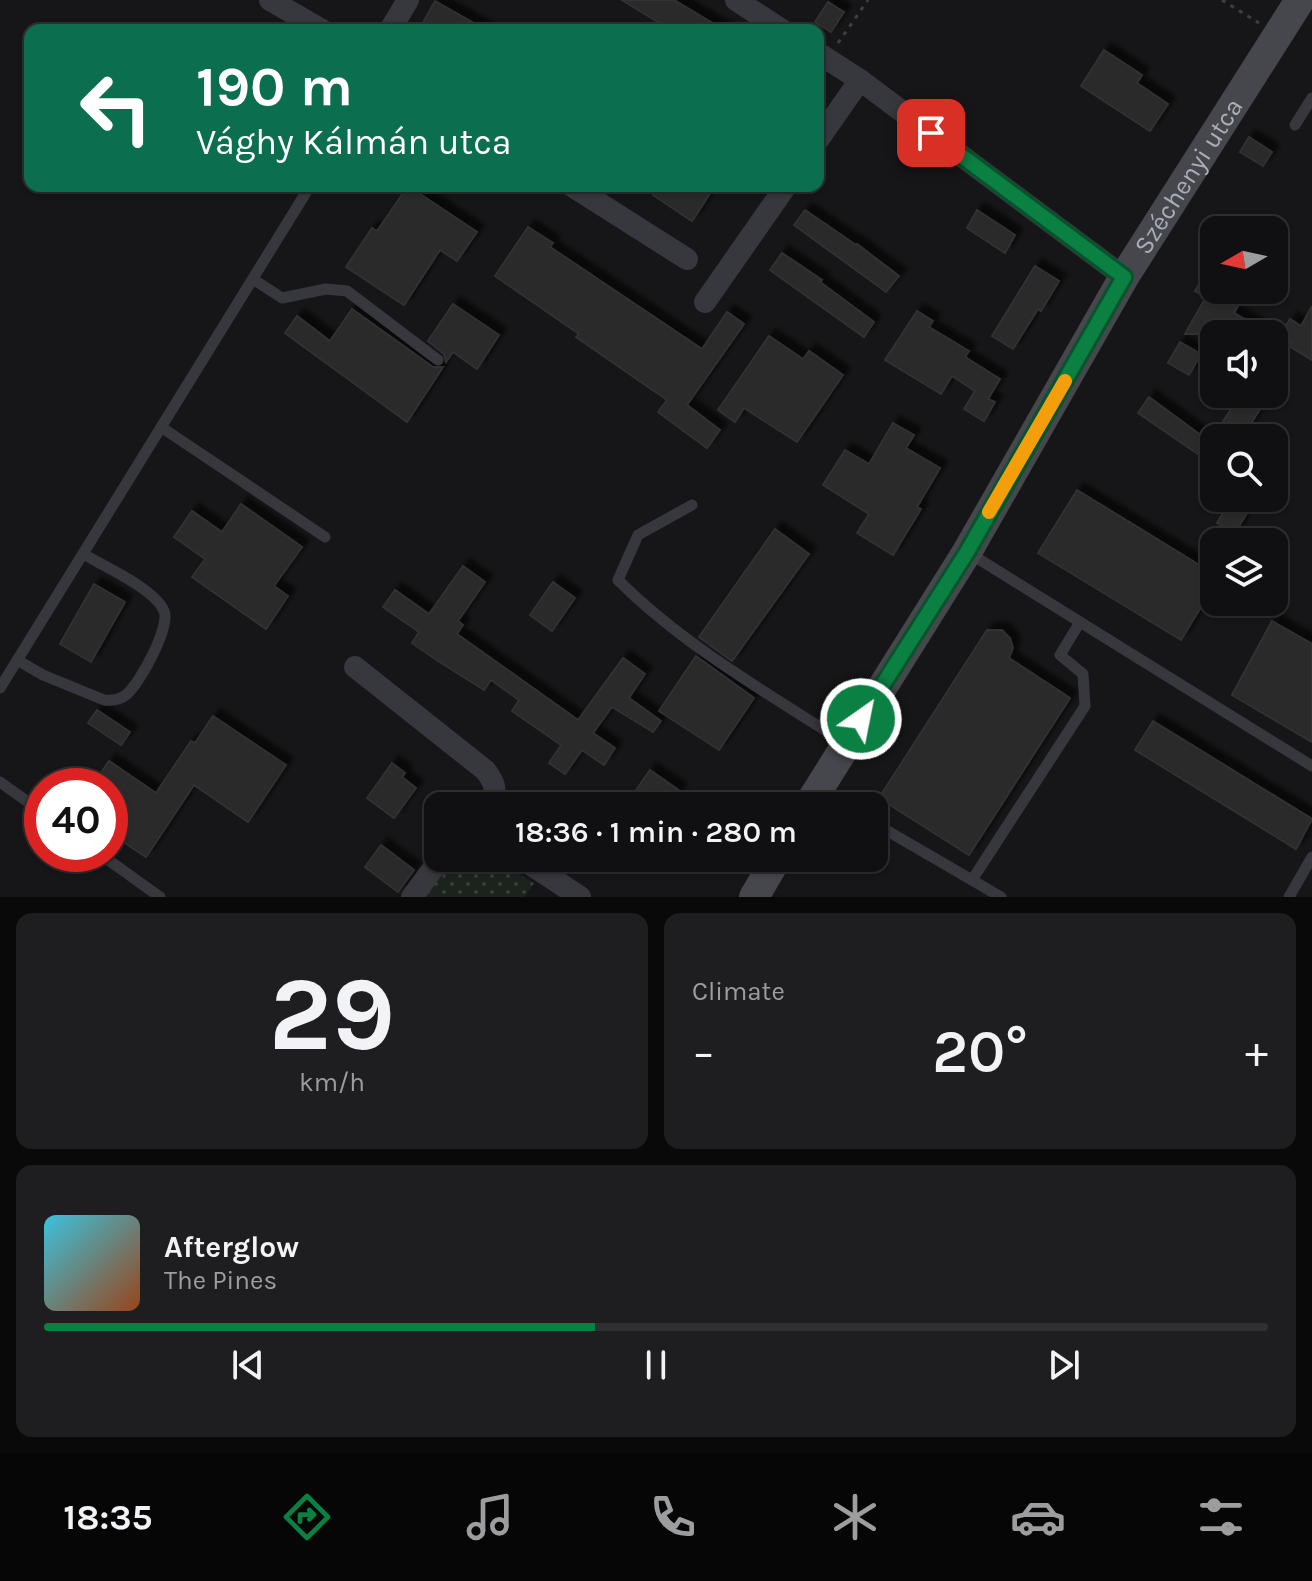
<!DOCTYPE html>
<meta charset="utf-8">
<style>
:root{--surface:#101012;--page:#1e1e20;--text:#f1f3f6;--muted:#9c9d9f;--line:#303032;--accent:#0b8043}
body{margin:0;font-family:Karla,sans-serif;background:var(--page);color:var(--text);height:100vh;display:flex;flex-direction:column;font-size:30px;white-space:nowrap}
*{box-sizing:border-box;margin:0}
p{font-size:26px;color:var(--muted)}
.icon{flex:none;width:44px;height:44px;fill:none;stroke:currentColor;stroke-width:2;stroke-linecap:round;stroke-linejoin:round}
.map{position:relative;height:897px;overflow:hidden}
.drawer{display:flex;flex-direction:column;gap:16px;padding:16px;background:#09090a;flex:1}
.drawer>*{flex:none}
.top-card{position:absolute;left:24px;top:24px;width:800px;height:168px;border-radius:16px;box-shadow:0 2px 6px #0004,0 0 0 2px var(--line);background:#0b6e4f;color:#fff;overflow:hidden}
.needle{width:52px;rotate:261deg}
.fabs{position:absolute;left:1200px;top:216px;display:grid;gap:16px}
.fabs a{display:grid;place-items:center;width:88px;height:88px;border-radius:16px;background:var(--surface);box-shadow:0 2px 6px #0004,0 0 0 2px var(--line);font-size:40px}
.speed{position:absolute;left:24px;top:768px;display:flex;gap:16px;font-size:40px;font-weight:700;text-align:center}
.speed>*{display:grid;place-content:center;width:104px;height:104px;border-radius:50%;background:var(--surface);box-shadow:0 2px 6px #0004,0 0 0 2px var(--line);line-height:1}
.speed .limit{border:12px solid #d22;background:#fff;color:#111}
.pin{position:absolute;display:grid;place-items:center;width:68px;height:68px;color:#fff;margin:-34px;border-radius:16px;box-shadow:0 4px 12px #0006}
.me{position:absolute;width:88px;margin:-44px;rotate:33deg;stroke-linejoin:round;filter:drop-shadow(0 0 6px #0008)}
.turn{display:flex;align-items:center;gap:28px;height:168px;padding:0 40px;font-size:36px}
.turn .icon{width:104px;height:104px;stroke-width:2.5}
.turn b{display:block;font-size:56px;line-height:68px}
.big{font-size:60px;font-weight:600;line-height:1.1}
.drawer .tile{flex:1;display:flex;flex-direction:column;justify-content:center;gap:12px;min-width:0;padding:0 28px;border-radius:16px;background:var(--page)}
.drawer .dial{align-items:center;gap:0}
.dial b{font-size:104px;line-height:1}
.song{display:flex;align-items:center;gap:24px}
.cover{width:96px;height:96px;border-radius:12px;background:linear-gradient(135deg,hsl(190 70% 55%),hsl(20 70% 35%))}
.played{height:8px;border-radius:4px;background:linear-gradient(90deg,var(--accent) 45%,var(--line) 45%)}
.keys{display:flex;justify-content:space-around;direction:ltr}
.heat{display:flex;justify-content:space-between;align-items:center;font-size:44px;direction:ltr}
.drawer .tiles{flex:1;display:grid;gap:16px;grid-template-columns:1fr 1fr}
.tile:last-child{grid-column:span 2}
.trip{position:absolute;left:424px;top:792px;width:464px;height:80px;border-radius:16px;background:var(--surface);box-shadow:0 2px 6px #0004,0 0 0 2px var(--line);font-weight:600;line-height:80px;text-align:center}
.dock{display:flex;height:128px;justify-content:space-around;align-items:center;background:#060607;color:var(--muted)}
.dock .icon{width:56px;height:56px}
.dock .active{color:var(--accent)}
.dock b{font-size:36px;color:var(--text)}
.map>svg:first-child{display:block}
.grass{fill:url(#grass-dots)}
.building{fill:#29292c;stroke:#303034;stroke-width:2;filter:url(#shadow)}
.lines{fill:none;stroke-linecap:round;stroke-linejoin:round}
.path{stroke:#3d3f44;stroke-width:3;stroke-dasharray:4 6;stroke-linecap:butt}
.lane{stroke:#37383d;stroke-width:11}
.street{stroke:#37383d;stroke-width:22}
.secondary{stroke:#45474d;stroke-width:30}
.route-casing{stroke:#07532c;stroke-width:20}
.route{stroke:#0b8043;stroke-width:14}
.slow{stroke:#f59e0b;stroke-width:14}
.labels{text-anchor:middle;stroke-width:8;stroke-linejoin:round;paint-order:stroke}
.street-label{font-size:26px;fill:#a8adb8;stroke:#111113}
</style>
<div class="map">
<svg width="1312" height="897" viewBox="0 0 1312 897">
<defs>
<pattern id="grass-dots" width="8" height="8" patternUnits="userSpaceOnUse" patternTransform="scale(2)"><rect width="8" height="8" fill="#1c231d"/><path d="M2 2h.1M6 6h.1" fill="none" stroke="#3a403c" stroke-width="1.8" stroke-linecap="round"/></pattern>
<filter id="shadow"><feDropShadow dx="7" dy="-7" stdDeviation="2" flood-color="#0009"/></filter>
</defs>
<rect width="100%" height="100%" fill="#161618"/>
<polygon class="grass" points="440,858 491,858 534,883 525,897 412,897"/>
<g class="building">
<polygon points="622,0 674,0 724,30 671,30"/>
<polygon points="435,1 486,30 419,30"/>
<polygon points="828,2 844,12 831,32 815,22"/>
<polygon points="1104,50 1142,75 1137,83 1168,104 1150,131 1081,86"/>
<polygon points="1249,137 1272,152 1263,166 1240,152"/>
<polygon points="408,186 477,232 457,261 440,250 404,305 346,267 372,228 377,231"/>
<polygon points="658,186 715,186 692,221 653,195"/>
<polygon points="805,210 856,245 857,244 899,276 886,292 794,225"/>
<polygon points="977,210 1015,235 1005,253 967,228"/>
<polygon points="528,227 553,243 550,247 702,349 727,312 744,324 687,405 720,430 707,448 658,412 667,400 576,337 579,334 495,276"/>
<polygon points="782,253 822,280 820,282 874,322 864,337 770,270"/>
<polygon points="1214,258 1214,290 1247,290 1234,313 1271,334 1238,334 1226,327 1221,334 1185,334 1206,297 1195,291"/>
<polygon points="1035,266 1059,281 1041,311 1038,309 1013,349 992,336"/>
<polygon points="453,304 499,335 477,369 453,352 446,362 444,354 428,341"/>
<polygon points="1312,306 1312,360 1289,346 1292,341 1281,334 1290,319 1301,326"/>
<polygon points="352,309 433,367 443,367 407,422 285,333 297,316 330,341"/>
<polygon points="917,311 933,321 929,327 969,351 965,357 1000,379 988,399 995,402 984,421 964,409 975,391 952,376 941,394 885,360"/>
<polygon points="769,336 803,359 809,351 843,375 797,442 744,408 735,422 718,410"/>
<polygon points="1180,342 1201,354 1189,375 1168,363"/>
<polygon points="1241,394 1262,406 1243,436 1222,423"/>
<polygon points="1149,397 1210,442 1201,456 1138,413"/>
<polygon points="893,423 914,435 906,448 940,468 917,507 921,509 893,555 857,533 869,514 823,485 845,450 869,464"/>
<polygon points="1077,490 1214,574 1214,586 1181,640 1038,553"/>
<polygon points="1232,498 1256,498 1235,533 1217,523"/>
<polygon points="241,504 302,547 274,586 288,596 266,629 192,577 205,559 174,537 192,511 222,532"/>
<polygon points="775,529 809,554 732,661 699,637"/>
<polygon points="463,566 485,582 458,621 463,625 457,634 578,720 623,658 645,674 629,698 661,721 653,732 612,707 593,733 615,748 604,765 582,750 565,774 549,763 561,745 512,711 519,700 491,680 484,690 438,661 412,643 419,632 383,607 395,590 429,614"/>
<polygon points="553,582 575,598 552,631 530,615"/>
<polygon points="94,584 125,602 91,662 60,644"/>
<polygon points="1272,621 1312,644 1312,742 1232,695"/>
<polygon points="987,630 1002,630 1010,638 1013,648 1009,658 1070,698 969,855 879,798"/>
<polygon points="696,656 754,698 719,750 659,711"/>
<polygon points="97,710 130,732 121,745 88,723"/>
<polygon points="213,716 286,765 248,822 194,785 146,857 110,833 110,786 92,786 109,761 156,793 191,741 195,743"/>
<polygon points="1153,721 1312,819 1296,849 1135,750"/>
<polygon points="392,763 405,773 402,777 416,788 394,818 367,798"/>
<polygon points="650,770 680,791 669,806 652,806 634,793"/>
<polygon points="381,845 414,870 398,892 365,867"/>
</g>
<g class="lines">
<g class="path">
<polyline points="1222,0 1259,23"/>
<polyline points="838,43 868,0"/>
</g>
<g class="lane">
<polyline points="1295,125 1312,98"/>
<polyline points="253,279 282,298 326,289 347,291 438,360"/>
<polyline points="161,427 325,537"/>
<path d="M692,505L638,535L618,580C683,645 767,693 845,743"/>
<polyline points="969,553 1312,766"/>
<path d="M17,660L43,675L104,700C113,701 120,700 127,694C140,683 171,626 164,611C155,589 104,566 83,554"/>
<polyline points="0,688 310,186"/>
<polyline points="0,782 42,812"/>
<polyline points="818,791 845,806"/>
<polyline points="874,823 1001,897"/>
<polyline points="100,854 160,897"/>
<polyline points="972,880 1085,706 1083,674 1060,655 1080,622"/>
<polyline points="1289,897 1312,857"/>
</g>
<g class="street">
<polyline points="270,0 322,30"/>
<polyline points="736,0 782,30"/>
<polyline points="390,30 408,0"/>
<polyline points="818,53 860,80 1124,277"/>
<polyline points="818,140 860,80"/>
<polyline points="572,186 687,259"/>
<polyline points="705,302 786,186"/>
<path d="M355,667L485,770C496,784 497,790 490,806"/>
<polyline points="521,858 580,897"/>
<polyline points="412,897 441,858"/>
</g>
<g class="secondary">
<path id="s1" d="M808,806L967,552L1124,277L1300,0"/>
<polyline points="754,897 777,858"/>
</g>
</g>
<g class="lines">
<g class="route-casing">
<polyline id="route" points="861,719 967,552 1124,277 931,133"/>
</g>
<use href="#route" class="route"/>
<polyline class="slow" points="989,512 1065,381"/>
</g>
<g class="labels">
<g class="street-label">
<text dy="9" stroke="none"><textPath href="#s1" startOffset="736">Széchenyi utca</textPath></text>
</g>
</g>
</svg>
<div class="fabs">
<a><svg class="needle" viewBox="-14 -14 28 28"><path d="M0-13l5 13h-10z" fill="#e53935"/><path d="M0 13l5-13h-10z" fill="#9c9d9f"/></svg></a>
<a><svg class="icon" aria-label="sound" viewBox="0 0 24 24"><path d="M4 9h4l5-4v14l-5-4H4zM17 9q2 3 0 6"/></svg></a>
<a><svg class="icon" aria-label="search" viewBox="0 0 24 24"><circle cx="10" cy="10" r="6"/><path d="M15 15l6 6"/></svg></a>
<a><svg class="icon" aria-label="layers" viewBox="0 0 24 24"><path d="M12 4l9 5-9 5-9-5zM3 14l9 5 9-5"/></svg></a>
</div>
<div class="speed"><div class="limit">40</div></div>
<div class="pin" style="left:931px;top:133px;background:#d93025"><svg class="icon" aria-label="arrive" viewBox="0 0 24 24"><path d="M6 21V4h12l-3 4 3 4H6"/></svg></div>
<svg class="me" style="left:861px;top:719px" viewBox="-20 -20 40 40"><circle r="17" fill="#0b8043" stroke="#fff" stroke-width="3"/><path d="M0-11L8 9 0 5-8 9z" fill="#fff"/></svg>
<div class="trip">18:36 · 1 min · 280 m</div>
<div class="top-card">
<div class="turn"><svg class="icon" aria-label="left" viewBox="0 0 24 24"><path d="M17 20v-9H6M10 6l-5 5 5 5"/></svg><div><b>190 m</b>Vághy Kálmán utca</div></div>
</div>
</div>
<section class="drawer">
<div class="tiles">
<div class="tile dial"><b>29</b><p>km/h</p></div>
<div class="tile"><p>Climate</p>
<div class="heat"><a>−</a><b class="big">20°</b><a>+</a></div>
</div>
<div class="tile">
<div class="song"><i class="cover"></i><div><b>Afterglow</b><p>The Pines</p></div></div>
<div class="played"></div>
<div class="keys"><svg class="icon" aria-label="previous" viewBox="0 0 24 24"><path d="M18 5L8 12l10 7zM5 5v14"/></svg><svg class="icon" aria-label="pause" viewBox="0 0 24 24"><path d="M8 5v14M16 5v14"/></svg><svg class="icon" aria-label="next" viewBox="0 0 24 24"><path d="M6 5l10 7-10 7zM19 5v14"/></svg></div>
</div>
</div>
</section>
<nav class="dock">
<b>18:35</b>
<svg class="icon active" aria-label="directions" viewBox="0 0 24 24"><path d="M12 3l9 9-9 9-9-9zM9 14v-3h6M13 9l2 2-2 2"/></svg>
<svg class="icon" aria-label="music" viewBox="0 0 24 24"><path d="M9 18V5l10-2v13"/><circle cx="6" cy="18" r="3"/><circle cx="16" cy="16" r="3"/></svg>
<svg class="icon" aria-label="phone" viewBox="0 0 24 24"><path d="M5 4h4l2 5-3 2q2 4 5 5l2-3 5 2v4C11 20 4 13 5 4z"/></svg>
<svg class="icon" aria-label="climate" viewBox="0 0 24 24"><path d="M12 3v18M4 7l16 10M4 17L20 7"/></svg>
<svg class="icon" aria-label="car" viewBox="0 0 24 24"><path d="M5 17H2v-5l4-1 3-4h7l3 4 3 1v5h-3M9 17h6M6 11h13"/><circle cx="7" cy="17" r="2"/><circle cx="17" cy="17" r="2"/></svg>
<svg class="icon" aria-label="filters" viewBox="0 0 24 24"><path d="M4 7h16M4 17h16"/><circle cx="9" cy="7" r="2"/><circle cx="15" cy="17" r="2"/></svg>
</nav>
